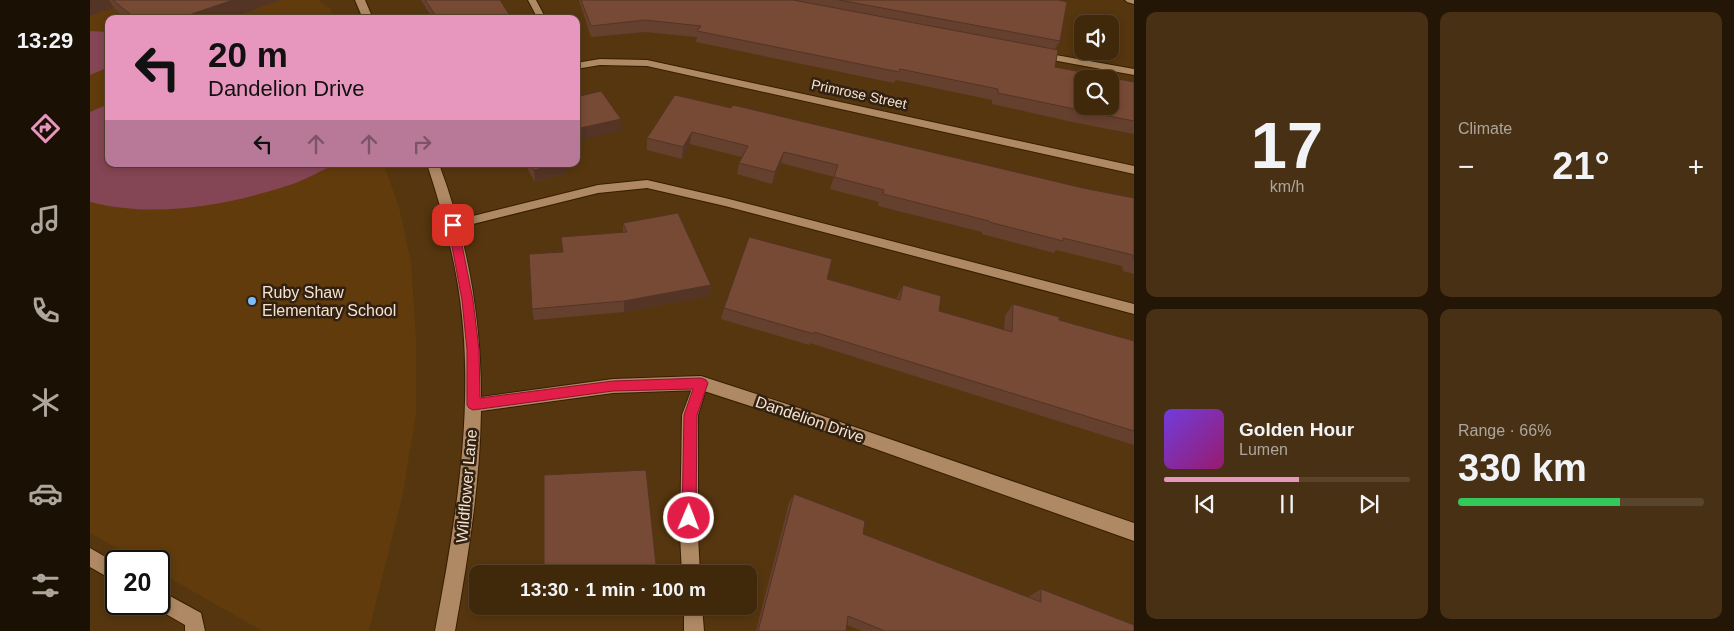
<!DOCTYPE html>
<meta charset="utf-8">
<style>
:root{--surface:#40280b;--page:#473014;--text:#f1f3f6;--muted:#aea69d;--line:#59442c;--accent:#e797bd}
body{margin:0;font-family:Arial,sans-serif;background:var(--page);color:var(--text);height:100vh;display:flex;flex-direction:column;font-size:19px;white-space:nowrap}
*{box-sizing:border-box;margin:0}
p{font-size:16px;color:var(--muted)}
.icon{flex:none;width:28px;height:28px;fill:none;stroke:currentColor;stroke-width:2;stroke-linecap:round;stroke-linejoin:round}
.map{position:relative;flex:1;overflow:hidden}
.details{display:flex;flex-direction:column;gap:12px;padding:12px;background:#231606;width:600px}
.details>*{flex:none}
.top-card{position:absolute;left:15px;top:15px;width:475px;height:152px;border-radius:10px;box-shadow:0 2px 8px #0003,0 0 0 1px var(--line);background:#e797bd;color:#111;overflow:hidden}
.fabs{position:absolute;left:984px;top:15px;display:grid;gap:10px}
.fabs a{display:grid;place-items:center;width:45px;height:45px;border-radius:10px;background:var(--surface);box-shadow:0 2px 8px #0003,0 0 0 1px var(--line);font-size:25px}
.speed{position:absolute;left:15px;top:550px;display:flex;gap:10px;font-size:25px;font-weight:700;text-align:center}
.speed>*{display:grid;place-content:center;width:65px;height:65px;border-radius:50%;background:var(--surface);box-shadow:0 2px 8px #0003,0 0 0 1px var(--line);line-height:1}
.speed .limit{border:2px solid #111;border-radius:8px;background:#fff;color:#111}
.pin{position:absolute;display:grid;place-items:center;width:42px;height:42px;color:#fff;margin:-21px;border-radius:10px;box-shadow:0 2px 8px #0006}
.me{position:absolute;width:55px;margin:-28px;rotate:1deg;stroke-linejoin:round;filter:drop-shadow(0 0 4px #0008)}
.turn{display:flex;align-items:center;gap:18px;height:105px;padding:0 20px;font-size:22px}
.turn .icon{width:65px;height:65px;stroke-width:2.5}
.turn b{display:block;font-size:35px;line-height:42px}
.lanes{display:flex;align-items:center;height:48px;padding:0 20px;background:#0003;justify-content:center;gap:25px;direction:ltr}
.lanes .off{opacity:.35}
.big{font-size:38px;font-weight:600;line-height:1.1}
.details .widget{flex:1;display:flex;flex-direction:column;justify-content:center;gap:8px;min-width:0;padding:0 18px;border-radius:10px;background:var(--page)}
.details .dial{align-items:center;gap:0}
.dial b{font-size:65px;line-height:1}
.song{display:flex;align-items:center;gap:15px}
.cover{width:60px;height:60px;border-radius:8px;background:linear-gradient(135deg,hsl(260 70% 55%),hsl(320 70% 35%))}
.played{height:5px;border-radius:2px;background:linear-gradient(90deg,var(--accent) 55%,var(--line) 55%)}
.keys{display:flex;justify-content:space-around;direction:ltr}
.heat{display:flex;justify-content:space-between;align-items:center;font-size:28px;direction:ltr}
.charge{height:8px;border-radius:4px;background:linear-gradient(90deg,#34c759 66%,var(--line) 0)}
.details .tiles{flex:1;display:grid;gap:12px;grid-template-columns:repeat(2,1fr)}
.trip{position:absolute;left:379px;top:565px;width:288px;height:50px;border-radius:10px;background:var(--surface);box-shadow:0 2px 8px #0003,0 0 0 1px var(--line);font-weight:600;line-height:50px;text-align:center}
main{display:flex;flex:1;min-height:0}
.menu{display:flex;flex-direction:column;width:90px;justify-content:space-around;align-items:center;background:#1a1004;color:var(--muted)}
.menu .icon{width:35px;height:35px}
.menu .selected{color:var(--accent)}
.menu b{font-size:22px;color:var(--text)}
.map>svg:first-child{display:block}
.built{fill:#613b0b}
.green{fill:#844554}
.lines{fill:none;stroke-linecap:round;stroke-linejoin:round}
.lane-casing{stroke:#361e02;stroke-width:2}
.street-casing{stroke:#361e02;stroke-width:2}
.lane{fill:#ae8963;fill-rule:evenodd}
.street{fill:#ae8963;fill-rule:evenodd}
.wall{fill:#66402e}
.shaded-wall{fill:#533425}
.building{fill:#774a35;stroke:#533425;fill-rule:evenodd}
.route{fill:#e11d48;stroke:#92132f}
.poi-dot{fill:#7cbef9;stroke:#302112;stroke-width:2}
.labels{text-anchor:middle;stroke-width:5;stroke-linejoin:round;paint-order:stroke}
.far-street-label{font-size:14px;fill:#f6e2ce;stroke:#302112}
.poi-label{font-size:16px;fill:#f6e2ce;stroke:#302112;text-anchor:start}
.street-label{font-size:16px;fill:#f6e2ce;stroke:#302112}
</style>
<main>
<nav class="menu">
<b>13:29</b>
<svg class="icon selected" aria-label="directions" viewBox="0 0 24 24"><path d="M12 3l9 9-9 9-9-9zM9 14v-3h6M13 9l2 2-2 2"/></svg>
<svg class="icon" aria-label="music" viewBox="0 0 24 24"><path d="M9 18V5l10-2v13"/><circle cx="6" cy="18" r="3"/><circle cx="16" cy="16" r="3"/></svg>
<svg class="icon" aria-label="phone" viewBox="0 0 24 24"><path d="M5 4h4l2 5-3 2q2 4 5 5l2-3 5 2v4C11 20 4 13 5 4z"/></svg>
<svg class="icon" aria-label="climate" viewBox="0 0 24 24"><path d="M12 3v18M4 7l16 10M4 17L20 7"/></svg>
<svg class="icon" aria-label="car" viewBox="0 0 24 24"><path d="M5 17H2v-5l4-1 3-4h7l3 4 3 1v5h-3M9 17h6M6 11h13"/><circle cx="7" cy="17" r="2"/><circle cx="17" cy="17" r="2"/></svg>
<svg class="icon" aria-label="filters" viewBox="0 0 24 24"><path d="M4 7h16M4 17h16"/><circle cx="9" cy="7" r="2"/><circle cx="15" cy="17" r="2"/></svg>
</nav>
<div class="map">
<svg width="1044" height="631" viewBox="0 0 1044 631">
<rect width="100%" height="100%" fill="#56360f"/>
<polygon class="built" points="0,0 230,0 230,2 241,9 244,19 19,19 19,164 294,164 310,211 321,262 326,340 326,414 313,493 279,631 172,631 69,572 69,561 50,561 0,533"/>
<g class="green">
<polygon points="0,31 19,32 19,67 0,75"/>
<path d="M19,104V164H241V166C229,172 216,179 203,184C139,205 67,219 0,202V112Z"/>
</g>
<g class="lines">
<g class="lane-casing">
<g id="lane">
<polygon points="438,0 446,0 456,19 448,19"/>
<polygon points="949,52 1044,69 1044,75 946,57 944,55"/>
<polygon points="557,180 635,198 1044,304 1044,314 635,206 557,188 508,193 363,229 357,225 363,221 508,185"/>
<polygon points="611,377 616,379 618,383 608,415 608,535 610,574 592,574 590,535 592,415 604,383 606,379"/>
<polygon points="0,548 26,563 26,582 0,567"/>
<polygon points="69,590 111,613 115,631 95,631 95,625 62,606 62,604 69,604"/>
<polygon points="594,606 612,606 614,631 594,631"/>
</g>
</g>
<g class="street-casing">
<g id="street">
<polygon points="265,0 275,0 283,19 273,19"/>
<polygon points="1035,0 1044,0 1044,4 1037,2"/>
<polygon points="510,59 557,60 1044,166 1044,174 557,66 510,65 486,69 486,63"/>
<path d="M337,164H349C377,239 391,316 391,397L523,379L611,376L721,412L1044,523V541L721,426L611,390L523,393L391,411C390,485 378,558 365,631H345C367,515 388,392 366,274C359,236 349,200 337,164Z"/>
</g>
</g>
<use href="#lane" class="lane"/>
<use href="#street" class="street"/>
</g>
<g class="wall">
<polygon points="0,0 191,0 139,19 37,19 24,8 0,16"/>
<polygon points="331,0 410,0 422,19 343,19"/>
<polygon points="489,0 968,0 970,41 965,49 965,67 1044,82 1044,134 987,123 902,104 902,100 806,80 804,83 606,42 607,37 555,32 501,37"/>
<polygon points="585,95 993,188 1044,198 1044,274 1033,271 1032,266 966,250 964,253 892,234 892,232 788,206 789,202 740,189 744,177 691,163 682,184 647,174 649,163 652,157 600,144 592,159 557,150 557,138"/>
<polygon points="435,164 475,164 475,174 445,182"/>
<polygon points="533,223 621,285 619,296 534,312 444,320 442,309 473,252 533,232"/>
<polygon points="737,279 806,299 813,285 849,311 914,330 915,316 923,304 969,320 1044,341 1044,445 720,343 719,345 631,319 634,308"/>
<polygon points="556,470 515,573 455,574 454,569"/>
<polygon points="704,494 773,534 938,597 951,589 1044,631 772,631 757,625 756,631 666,631 699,503"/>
</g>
<g class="shaded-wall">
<polygon points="0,0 19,0 24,8 0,16"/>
<polygon points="143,0 191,0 139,19 94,19 93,17"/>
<polygon points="531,119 531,131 486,141 486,129"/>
<polygon points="602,132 600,144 592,159 593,147"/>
<polygon points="694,152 691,163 682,184 685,172"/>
<polygon points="397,164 412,164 398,167"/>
<polygon points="469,164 475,164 475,174 445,182 444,170"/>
<polygon points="621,285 619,296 534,312 534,301"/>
</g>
<g class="building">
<polygon points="23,0 143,0 93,17 95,19 46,19"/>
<polygon points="335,0 410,0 422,19 348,19"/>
<path d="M491,0H703L968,50L965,67L1044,82V121L994,111L908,93V89L810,69L809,72L607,31L611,26L555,20L501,26ZM992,79H1020V106H992Z"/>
<polygon points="749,0 968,0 977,2 970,41"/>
<polygon points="511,91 531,119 486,129 486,97"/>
<polygon points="585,95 641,108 643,105 993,188 1044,198 1044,259 1043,259 1043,255 973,238 973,241 899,222 899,221 793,194 794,190 744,177 748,165 694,152 685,172 649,163 658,146 602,132 593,147 557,138"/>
<polygon points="440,164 469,164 444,170"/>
<polygon points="588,213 621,285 534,301 442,309 439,254 473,252 471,237 537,232 533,223"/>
<polygon points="659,237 742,259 737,279 810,300 813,285 851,296 849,311 922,332 923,304 969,317 969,320 1044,341 1044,431 724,332 724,334 634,308"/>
<polygon points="556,470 567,574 516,574 515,566 454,569 454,475"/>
<polygon points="704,494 775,521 773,534 951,602 951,589 1044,625 1044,631 795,631 758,616 756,631 668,631"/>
</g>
<polygon class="route" points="363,221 368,225 383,300 389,350 390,398 523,381 611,378 616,380 618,383 607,415 606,518 604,523 599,525 594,523 592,518 594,415 603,389 523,391 383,410 379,408 377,405 377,350 372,300 358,225"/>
<circle class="poi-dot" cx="162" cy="301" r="5"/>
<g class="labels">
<g class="far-street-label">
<text transform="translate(769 94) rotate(12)" y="5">Primrose Street</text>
</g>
<g class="poi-label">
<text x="172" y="298">Ruby Shaw<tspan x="172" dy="18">Elementary School</tspan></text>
</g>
<g class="street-label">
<text transform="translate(720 419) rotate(19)" y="6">Dandelion Drive</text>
<text transform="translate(376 486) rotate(-85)" y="6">Wildflower Lane</text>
</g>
</g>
</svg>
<div class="fabs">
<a><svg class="icon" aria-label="sound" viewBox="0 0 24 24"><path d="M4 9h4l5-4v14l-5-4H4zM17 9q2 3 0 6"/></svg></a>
<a><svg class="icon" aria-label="search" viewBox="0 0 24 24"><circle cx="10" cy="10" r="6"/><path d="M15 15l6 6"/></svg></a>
</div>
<div class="speed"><div class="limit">20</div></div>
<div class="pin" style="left:363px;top:225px;background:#d93025"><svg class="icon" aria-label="arrive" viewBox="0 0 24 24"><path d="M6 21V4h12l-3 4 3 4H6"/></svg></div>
<svg class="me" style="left:599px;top:518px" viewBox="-20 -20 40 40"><circle r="17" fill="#e11d48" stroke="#fff" stroke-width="3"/><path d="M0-11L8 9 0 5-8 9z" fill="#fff"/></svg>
<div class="trip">13:30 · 1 min · 100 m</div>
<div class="top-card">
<div class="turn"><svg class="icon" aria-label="left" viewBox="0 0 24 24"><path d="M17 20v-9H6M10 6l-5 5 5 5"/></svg><div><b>20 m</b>Dandelion Drive</div></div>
<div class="lanes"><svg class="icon" aria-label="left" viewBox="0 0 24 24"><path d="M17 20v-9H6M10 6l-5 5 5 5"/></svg><svg class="icon off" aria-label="ahead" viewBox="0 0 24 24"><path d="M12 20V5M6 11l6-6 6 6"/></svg><svg class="icon off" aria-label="ahead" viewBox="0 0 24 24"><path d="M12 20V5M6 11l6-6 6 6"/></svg><svg class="icon off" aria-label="right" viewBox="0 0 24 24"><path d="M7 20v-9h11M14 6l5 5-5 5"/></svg></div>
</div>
</div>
<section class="details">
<div class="tiles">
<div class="widget dial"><b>17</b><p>km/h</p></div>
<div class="widget"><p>Climate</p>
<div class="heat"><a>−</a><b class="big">21°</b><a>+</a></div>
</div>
<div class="widget">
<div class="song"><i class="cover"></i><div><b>Golden Hour</b><p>Lumen</p></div></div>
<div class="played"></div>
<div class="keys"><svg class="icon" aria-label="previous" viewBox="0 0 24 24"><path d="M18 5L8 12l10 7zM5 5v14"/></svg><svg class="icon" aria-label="pause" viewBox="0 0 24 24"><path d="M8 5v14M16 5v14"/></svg><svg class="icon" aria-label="next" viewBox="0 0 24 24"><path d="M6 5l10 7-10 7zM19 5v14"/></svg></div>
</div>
<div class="widget"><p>Range · 66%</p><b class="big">330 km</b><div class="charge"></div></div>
</div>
</section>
</main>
